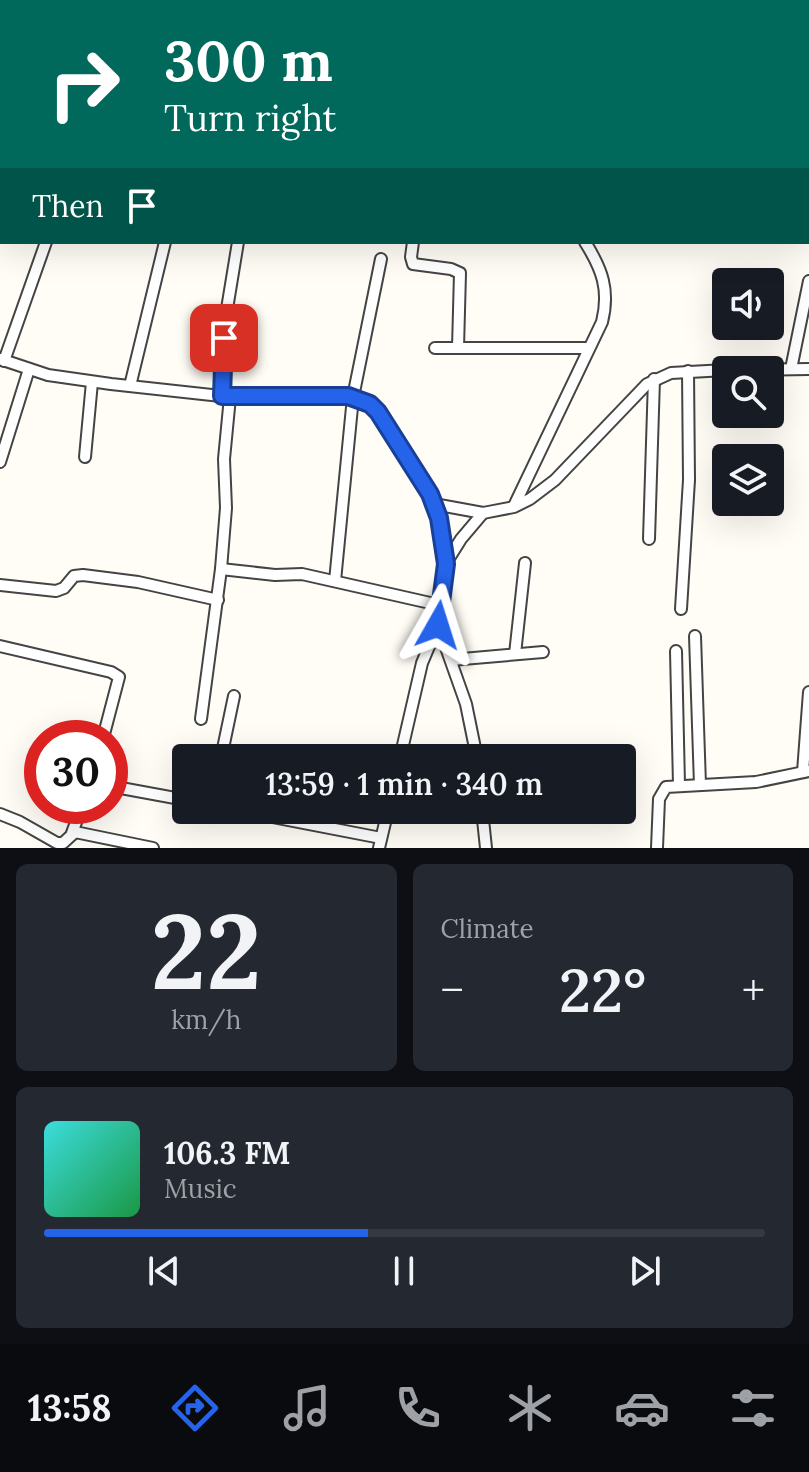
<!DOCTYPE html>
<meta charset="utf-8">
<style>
:root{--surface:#171b24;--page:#242831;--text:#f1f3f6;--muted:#9ea1a6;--line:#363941;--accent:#2563eb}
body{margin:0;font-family:Lora,serif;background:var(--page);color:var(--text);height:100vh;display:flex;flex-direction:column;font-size:30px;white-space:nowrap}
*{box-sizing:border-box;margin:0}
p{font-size:26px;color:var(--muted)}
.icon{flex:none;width:44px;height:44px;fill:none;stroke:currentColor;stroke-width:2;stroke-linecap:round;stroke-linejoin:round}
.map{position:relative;height:848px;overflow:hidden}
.panel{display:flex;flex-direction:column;gap:16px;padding:16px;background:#0d0f14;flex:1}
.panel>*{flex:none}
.top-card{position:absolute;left:0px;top:0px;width:810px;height:244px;box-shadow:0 8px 32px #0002;background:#00695c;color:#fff;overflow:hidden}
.tools{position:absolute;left:712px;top:268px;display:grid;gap:16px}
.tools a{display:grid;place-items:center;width:72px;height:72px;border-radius:8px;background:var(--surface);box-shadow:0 8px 32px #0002;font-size:40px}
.speed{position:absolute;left:24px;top:720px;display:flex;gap:16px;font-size:40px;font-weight:700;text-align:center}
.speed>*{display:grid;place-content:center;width:104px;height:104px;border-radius:50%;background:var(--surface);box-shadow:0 8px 32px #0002;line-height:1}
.speed .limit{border:12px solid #d22;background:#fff;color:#111}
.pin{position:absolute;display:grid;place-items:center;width:68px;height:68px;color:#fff;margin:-34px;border-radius:16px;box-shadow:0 4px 12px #0006}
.me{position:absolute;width:88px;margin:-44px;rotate:6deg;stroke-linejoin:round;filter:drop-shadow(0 0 6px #0008)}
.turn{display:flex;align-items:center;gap:28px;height:168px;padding:0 32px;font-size:36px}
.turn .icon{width:104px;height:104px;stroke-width:2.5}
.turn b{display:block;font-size:56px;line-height:68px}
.then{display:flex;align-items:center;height:76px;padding:0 32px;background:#0003;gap:16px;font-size:30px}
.big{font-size:60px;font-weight:600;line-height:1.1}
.panel .card{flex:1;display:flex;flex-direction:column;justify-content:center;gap:12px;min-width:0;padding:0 28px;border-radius:12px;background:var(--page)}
.panel .dial{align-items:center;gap:0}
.dial b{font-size:104px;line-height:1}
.song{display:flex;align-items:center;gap:24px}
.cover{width:96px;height:96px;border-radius:12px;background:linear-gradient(135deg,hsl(180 70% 55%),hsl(140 70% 35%))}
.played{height:8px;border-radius:4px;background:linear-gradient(90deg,var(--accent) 45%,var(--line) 45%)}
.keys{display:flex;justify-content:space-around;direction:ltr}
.heat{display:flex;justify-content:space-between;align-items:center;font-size:44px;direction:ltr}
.panel .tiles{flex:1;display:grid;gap:16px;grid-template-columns:1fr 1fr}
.card:last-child{grid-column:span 2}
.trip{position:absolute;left:172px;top:744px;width:464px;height:80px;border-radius:8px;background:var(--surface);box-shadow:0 8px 32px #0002;font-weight:600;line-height:80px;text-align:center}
.tabs{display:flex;height:128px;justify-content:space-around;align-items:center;background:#090b0e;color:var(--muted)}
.tabs .icon{width:56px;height:56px}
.tabs .active{color:var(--accent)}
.tabs b{font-size:36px;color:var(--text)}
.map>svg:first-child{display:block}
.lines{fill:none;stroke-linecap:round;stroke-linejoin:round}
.minor-casing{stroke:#444;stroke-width:14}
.minor{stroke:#fff;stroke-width:10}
.route-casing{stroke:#184099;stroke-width:20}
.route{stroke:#2563eb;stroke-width:14}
</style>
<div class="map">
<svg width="809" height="848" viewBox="0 0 809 848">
<rect width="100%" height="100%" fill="#fffdf5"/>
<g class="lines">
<g class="minor-casing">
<g id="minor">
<polyline points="781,0 785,2"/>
<polyline points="343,1 348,2"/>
<polyline points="808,13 809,14"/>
<polyline points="0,30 2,30"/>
<polyline points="413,242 411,257 413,264 451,269 460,273 458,348"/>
<polyline points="435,348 589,348"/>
<polyline points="0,359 48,375 111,384 230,397 348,396 370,404 385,421 430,494 439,518 446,564 438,625 466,704 477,758"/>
<polyline points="4,361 46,242"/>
<polyline points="791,369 809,281"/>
<polyline points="738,370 809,369"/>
<polyline points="130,386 165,242"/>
<polyline points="222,396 226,315 238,242"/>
<polyline points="85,457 92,382"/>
<polyline points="0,462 29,369"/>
<polyline points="434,504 483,513 514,507 530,499 555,480 647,384 671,373 726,370"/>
<path d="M514,506L602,322C610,290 602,269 585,242"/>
<polyline points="649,539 654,379"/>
<polyline points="446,563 461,539 483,513"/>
<polyline points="221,569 275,575 302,574 439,605"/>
<polyline points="335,581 353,397 381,259"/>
<polyline points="0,585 56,591 64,588 74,576 83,575 138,582 218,600"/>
<polyline points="681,609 689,480 688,371"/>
<polyline points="695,636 700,785"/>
<polyline points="0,646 111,672 119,677 103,738"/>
<polyline points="676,651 679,785"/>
<polyline points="515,654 525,563"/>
<polyline points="451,660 543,652"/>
<polyline points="201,719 221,569 226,508 224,459 230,397"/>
<polyline points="221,758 234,696"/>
<polyline points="400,758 422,663 438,625"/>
<polyline points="803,772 809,692"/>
<polyline points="110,786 186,800"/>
<polyline points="237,810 381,838"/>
<polyline points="482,810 486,848"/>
<polyline points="0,814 20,822 57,843 63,843 75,832 153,848"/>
<polyline points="72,833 82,806"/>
<polyline points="379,848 388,810"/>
<polyline points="657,848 659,799 666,787 756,782 809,771"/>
</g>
</g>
<use href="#minor" class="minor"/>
</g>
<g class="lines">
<g class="route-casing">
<polyline id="route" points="224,338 222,396 348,396 370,404 378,412 430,494 439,518 446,564 438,625"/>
</g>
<use href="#route" class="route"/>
</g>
</svg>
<div class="tools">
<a><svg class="icon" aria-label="sound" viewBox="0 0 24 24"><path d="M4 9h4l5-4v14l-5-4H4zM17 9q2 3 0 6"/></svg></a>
<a><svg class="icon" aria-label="search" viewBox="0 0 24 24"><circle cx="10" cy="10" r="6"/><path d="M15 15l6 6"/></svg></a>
<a><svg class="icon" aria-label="layers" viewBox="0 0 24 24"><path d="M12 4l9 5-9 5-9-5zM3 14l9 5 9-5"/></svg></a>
</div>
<div class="speed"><div class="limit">30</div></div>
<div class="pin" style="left:224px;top:338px;background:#d93025"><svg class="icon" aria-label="arrive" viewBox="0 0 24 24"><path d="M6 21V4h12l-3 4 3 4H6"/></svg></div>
<svg class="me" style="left:438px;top:625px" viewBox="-20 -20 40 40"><path d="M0-17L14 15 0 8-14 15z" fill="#2563eb" stroke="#fff" stroke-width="4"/></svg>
<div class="trip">13:59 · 1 min · 340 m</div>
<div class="top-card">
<div class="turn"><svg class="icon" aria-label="right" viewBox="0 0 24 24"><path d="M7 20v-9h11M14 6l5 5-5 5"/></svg><div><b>300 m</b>Turn right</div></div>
<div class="then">Then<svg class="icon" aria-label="arrive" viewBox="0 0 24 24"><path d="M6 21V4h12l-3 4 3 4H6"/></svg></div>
</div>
</div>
<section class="panel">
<div class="tiles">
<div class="card dial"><b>22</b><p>km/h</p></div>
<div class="card"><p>Climate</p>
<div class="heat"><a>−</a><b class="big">22°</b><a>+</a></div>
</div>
<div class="card">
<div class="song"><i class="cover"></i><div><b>106.3 FM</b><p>Music</p></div></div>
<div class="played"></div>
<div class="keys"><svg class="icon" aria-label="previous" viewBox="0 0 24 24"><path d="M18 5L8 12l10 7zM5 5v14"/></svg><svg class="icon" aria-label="pause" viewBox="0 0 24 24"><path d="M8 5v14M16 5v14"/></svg><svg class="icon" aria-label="next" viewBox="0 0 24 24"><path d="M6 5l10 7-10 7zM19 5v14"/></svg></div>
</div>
</div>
</section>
<nav class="tabs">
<b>13:58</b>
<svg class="icon active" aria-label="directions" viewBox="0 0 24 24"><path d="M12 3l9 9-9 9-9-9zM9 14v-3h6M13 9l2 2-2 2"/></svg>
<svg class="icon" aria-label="music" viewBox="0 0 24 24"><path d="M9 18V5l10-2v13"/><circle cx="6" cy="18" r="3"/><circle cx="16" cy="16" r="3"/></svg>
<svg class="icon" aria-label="phone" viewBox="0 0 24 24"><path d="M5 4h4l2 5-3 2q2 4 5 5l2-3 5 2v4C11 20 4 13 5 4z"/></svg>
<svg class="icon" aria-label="climate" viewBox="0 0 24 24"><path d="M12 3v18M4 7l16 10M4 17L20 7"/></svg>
<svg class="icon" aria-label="car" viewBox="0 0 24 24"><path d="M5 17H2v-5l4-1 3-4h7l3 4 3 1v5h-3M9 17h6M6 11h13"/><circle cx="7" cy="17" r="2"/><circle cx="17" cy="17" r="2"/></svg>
<svg class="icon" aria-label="filters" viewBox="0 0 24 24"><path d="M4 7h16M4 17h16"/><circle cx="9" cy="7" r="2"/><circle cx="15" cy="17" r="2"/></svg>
</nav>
